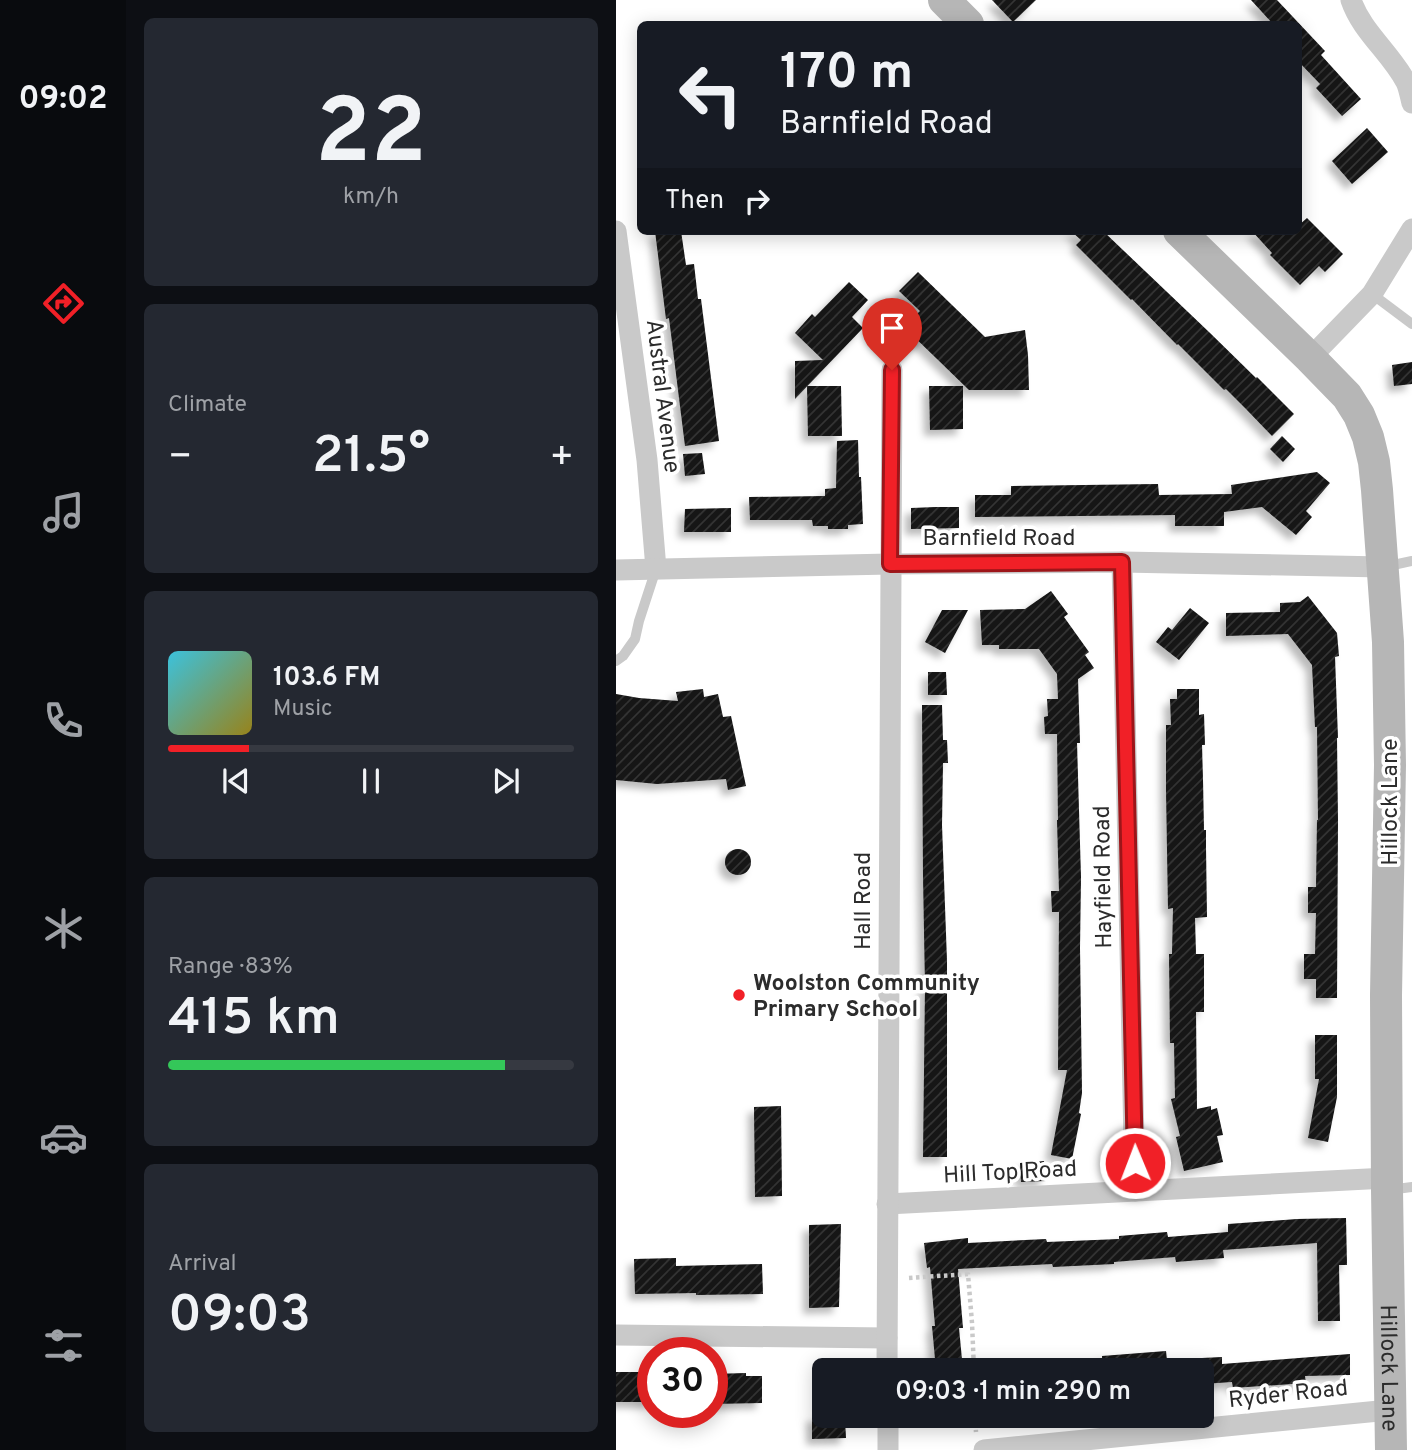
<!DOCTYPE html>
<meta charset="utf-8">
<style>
:root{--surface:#171b24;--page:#242831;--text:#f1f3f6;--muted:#9ea1a6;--line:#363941;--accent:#f12027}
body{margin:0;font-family:Overpass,sans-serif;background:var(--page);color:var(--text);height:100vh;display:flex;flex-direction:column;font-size:26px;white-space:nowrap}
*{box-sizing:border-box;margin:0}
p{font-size:23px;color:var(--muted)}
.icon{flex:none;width:38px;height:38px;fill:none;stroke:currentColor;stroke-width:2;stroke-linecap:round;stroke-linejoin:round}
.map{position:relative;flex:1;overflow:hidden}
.details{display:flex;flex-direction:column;gap:18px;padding:18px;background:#0d0f14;width:490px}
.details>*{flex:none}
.banner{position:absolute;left:21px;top:21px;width:665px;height:214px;border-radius:10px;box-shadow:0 4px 18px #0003;background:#171b24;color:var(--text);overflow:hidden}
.speed{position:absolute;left:21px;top:1337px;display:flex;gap:14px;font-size:35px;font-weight:700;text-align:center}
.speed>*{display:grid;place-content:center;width:91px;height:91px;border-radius:50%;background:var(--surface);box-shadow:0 4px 18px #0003;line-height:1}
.speed .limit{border:10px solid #d22;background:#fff;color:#111}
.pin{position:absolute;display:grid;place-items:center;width:60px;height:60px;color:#fff;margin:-72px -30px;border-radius:50% 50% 50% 0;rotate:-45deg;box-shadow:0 0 7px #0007}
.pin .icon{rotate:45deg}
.me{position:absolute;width:77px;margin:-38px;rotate:359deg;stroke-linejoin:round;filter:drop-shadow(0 0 5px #0008)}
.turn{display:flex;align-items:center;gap:24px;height:147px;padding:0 28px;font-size:32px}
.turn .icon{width:91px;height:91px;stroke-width:2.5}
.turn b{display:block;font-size:49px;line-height:60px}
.then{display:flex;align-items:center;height:66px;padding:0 28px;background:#0003;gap:14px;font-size:26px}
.big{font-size:52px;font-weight:600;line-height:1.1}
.details .tile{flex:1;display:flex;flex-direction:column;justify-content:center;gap:10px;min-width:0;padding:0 24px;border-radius:10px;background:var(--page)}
.details .dial{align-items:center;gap:0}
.dial b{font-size:91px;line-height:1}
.song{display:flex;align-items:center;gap:21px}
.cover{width:84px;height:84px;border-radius:10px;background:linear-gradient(135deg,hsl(190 70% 55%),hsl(50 70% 35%))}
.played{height:7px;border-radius:4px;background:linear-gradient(90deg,var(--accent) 20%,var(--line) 20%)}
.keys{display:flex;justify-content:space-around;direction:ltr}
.heat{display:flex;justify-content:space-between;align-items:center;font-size:38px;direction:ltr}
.charge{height:10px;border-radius:5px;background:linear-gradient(90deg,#34c759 83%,var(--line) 0)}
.trip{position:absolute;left:196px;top:1358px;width:402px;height:70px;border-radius:10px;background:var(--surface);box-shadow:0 4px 18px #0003;font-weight:600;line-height:70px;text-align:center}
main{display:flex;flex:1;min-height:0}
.tabs{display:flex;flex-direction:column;width:126px;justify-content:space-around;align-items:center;background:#090b0e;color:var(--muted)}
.tabs .icon{width:49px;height:49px}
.tabs .current{color:var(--accent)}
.tabs b{font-size:32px;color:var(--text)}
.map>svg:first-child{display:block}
.building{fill:url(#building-hatch);filter:url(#shadow)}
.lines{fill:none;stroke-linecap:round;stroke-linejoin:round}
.path{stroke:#c9c9c9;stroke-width:4.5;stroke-dasharray:3.5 3.5;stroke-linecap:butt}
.lane{stroke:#c9c9c9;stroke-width:10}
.street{stroke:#c9c9c9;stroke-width:21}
.secondary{stroke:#b6b6b6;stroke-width:32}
.route-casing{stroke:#9d1519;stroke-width:18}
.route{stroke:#f12027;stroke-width:12}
.poi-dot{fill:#f12027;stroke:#fff;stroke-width:2.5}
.labels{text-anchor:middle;stroke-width:7;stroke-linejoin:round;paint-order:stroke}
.street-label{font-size:23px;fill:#2c2c2c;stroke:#fff}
.poi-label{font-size:23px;font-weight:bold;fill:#2c2c2c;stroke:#fff;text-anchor:start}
</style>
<main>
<nav class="tabs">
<b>09:02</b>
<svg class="icon current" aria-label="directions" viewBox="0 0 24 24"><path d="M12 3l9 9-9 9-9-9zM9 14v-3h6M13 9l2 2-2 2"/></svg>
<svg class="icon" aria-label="music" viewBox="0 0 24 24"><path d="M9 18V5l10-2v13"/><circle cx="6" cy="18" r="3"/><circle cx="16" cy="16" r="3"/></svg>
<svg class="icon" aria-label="phone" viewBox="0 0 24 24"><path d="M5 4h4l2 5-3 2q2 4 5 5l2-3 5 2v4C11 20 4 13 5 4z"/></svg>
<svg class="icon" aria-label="climate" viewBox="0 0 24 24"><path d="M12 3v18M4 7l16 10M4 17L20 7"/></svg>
<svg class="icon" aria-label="car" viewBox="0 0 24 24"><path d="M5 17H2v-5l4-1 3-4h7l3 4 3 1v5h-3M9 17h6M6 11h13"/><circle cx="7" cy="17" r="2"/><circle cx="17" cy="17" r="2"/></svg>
<svg class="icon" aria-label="filters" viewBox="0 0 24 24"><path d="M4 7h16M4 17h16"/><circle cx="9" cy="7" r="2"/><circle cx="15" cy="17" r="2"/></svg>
</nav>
<section class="details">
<div class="tile dial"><b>22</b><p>km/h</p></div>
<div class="tile"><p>Climate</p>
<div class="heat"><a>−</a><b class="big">21.5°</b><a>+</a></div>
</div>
<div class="tile">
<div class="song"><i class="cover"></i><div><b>103.6 FM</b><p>Music</p></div></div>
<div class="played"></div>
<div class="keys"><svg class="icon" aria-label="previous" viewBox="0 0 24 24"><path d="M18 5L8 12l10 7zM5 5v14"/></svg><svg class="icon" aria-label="pause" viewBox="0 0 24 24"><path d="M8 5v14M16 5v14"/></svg><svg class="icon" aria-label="next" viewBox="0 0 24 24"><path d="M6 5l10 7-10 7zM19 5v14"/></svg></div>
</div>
<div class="tile"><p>Range · 83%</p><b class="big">415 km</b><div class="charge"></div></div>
<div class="tile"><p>Arrival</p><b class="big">09:03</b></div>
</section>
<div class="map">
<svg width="796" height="1450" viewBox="0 0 796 1450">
<defs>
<pattern id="building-hatch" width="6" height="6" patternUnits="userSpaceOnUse" patternTransform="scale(1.75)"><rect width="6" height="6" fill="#131313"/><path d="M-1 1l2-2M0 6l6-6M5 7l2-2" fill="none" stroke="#363636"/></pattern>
<filter id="shadow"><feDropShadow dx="-6" dy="6" stdDeviation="3.5" flood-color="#0004"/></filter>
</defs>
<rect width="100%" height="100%" fill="#fff"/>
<g class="building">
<polygon points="376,0 420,0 397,22"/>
<polygon points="635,0 661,0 709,51 705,55 745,99 726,116 700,88 704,84 682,61 682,24 657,24"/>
<polygon points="751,128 772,152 736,184 716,161"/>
<polygon points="691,218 727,254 709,272 703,266 684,285 654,255 656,253 636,231 682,231 682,226"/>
<polygon points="39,231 65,231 70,265 78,264 82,299 85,299 103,441 69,446 53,318 50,319"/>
<polygon points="455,231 487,231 593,332 640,378 641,377 678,414 656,436 630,409 610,389 608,390 562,344 561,345 516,299 515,300 460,245 465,240"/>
<polygon points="302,272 369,337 409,330 412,355 413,390 353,390 288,327 304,311 283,291"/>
<polygon points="233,282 252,300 236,317 247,328 179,399 179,361 207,360 179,333 196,314 199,317"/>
<polygon points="796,362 796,384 778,386 776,365"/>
<polygon points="191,386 225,386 226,436 192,436"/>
<polygon points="313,386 347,386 347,429 314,430"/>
<polygon points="666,436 679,449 667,462 654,449"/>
<polygon points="242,440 243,477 245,477 247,524 232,525 232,529 212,529 212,526 197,526 196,520 134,520 133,497 209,496 209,489 220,488 221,441"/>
<polygon points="86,453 89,474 69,476 67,454"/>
<polygon points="701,472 714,483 690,511 696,517 680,535 646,507 608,512 608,526 559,526 559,515 359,517 359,495 395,495 395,486 542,484 543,495 616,494 615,485"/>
<polygon points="320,507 343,507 343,528 295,529 295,508"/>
<polygon points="115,508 115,532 68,532 69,509"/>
<polygon points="435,591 452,614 448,617 473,652 469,655 478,668 462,679 464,743 461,743 465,877 464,948 466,1093 463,1113 465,1114 456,1159 435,1155 451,1070 442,1070 443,912 436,912 435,891 443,891 441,820 442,820 441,734 429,734 428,717 432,716 431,699 442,699 441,674 423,649 383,649 383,645 366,645 364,610 409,609"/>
<polygon points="692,596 721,633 723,656 719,657 722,738 721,738 722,820 721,998 700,998 700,979 688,979 688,954 699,954 700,913 692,913 692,887 700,887 701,820 702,820 701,727 699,727 696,665 672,634 610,636 610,613 664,612 664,603 684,602"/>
<polygon points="574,608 593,623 563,660 540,642 552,627 556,630"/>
<polygon points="326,610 352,610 329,653 309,642"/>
<polygon points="312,672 330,672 331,695 312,695"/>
<polygon points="87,689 88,697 102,694 107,717 115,716 130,786 112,790 110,779 41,784 0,780 0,694 23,698 62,701 60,692"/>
<polygon points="561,689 583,689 583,715 588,714 589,745 586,745 587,780 588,830 590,830 590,848 591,917 579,918 580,954 588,954 588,1012 580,1012 581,1109 595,1106 595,1110 601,1108 607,1135 601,1136 607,1162 568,1171 560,1137 564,1136 555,1099 559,1098 558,1043 554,1043 553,954 556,954 557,908 552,909 550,790 550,725 555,725 554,699 561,699"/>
<polygon points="306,705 326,705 327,740 331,740 332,763 327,763 326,825 331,961 331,1157 307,1157 309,987 307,875"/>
<circle cx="122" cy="862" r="13"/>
<polygon points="699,1035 721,1035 721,1097 712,1142 692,1138 703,1079 699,1079"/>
<polygon points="165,1106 166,1196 139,1197 138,1107"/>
<polygon points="428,1161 430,1181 405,1182 404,1163"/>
<polygon points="730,1218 731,1265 723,1265 724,1321 702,1321 701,1243 607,1250 608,1258 560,1262 559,1257 498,1262 498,1264 437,1267 436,1264 342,1269 347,1328 343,1328 347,1370 320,1370 316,1326 319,1326 314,1267 311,1268 308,1243 352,1238 352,1243 430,1239 431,1242 503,1239 503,1236 551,1232 552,1237 612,1232 612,1224 681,1219"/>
<polygon points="225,1224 223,1307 193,1308 193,1225"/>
<polygon points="60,1258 60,1266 146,1264 147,1294 80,1295 80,1293 19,1294 18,1259"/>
<polygon points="550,1351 552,1370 487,1370 486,1356"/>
<polygon points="734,1354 734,1375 689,1376 690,1383 617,1388 616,1382 586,1384 586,1358 606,1357 606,1364"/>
<rect x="0" y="1372" width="37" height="30"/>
<polygon points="130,1373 130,1376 146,1376 146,1403 96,1404 96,1374"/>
<polygon points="196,1416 216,1416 216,1419 229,1419 230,1438 196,1439"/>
</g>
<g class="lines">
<g class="path">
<polyline points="293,1278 352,1274 356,1323 358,1370"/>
<polyline points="359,1416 360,1432"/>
</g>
<g class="lane">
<polyline points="756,294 796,324"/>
<polyline points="768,567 796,561"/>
<polyline points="0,661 7,656 19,639 23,621 40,569"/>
<polyline points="773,1190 796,1187"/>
</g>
<g class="street">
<path d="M735,0C746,32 774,52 790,82C793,88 794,96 796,103"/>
<polyline points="0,231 31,460 40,569"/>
<polyline points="694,358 756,294 796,229"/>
<polyline points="506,562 519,1191"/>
<polyline points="0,570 274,564 506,562 767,567"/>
<polyline points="271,1204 771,1178"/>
<polyline points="0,1335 271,1338"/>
<polyline points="271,1370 276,370"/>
<polyline points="272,1416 272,1450"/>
<polyline points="368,1450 773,1410"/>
</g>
<g class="secondary">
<polyline points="328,0 352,24"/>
<path id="s1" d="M563,231L694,358L731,396L743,415L752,437L758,462L761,490L772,642L774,765L770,995L771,1190L775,1450"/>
</g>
</g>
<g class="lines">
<g class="route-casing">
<polyline id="route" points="276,370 274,564 506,562 519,1163"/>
</g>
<use href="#route" class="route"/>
</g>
<circle class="poi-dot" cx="123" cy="995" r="7"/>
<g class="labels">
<g class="street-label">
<text transform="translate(48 396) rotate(83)" y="8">Austral Avenue</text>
<text x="383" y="545">Barnfield Road</text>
<text transform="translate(773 802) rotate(-90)" y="8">Hillock Lane</text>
<text transform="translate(486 877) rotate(-91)" y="8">Hayfield Road</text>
<text transform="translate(246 901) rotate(-90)" y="8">Hall Road</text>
<text transform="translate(394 1171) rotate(-3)" y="8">Hill Top Road</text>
<text dy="8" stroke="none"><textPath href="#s1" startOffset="1214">Hillock Lane</textPath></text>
<text transform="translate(672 1393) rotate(-6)" y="8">Ryder Road</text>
</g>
<g class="poi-label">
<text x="137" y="990">Woolston Community<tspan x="137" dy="26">Primary School</tspan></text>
</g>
</g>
</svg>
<div class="speed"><div class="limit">30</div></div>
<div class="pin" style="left:276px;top:370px;background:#d93025"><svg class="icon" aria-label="arrive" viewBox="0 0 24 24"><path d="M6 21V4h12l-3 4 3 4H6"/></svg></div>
<svg class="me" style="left:519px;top:1163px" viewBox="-20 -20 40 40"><circle r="17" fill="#f12027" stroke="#fff" stroke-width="3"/><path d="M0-11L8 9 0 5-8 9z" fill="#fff"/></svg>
<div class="trip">09:03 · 1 min · 290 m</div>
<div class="banner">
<div class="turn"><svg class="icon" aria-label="left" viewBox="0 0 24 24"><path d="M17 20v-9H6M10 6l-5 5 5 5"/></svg><div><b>170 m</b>Barnfield Road</div></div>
<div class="then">Then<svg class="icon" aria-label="right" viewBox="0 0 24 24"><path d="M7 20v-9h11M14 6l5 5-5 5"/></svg></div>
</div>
</div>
</main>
